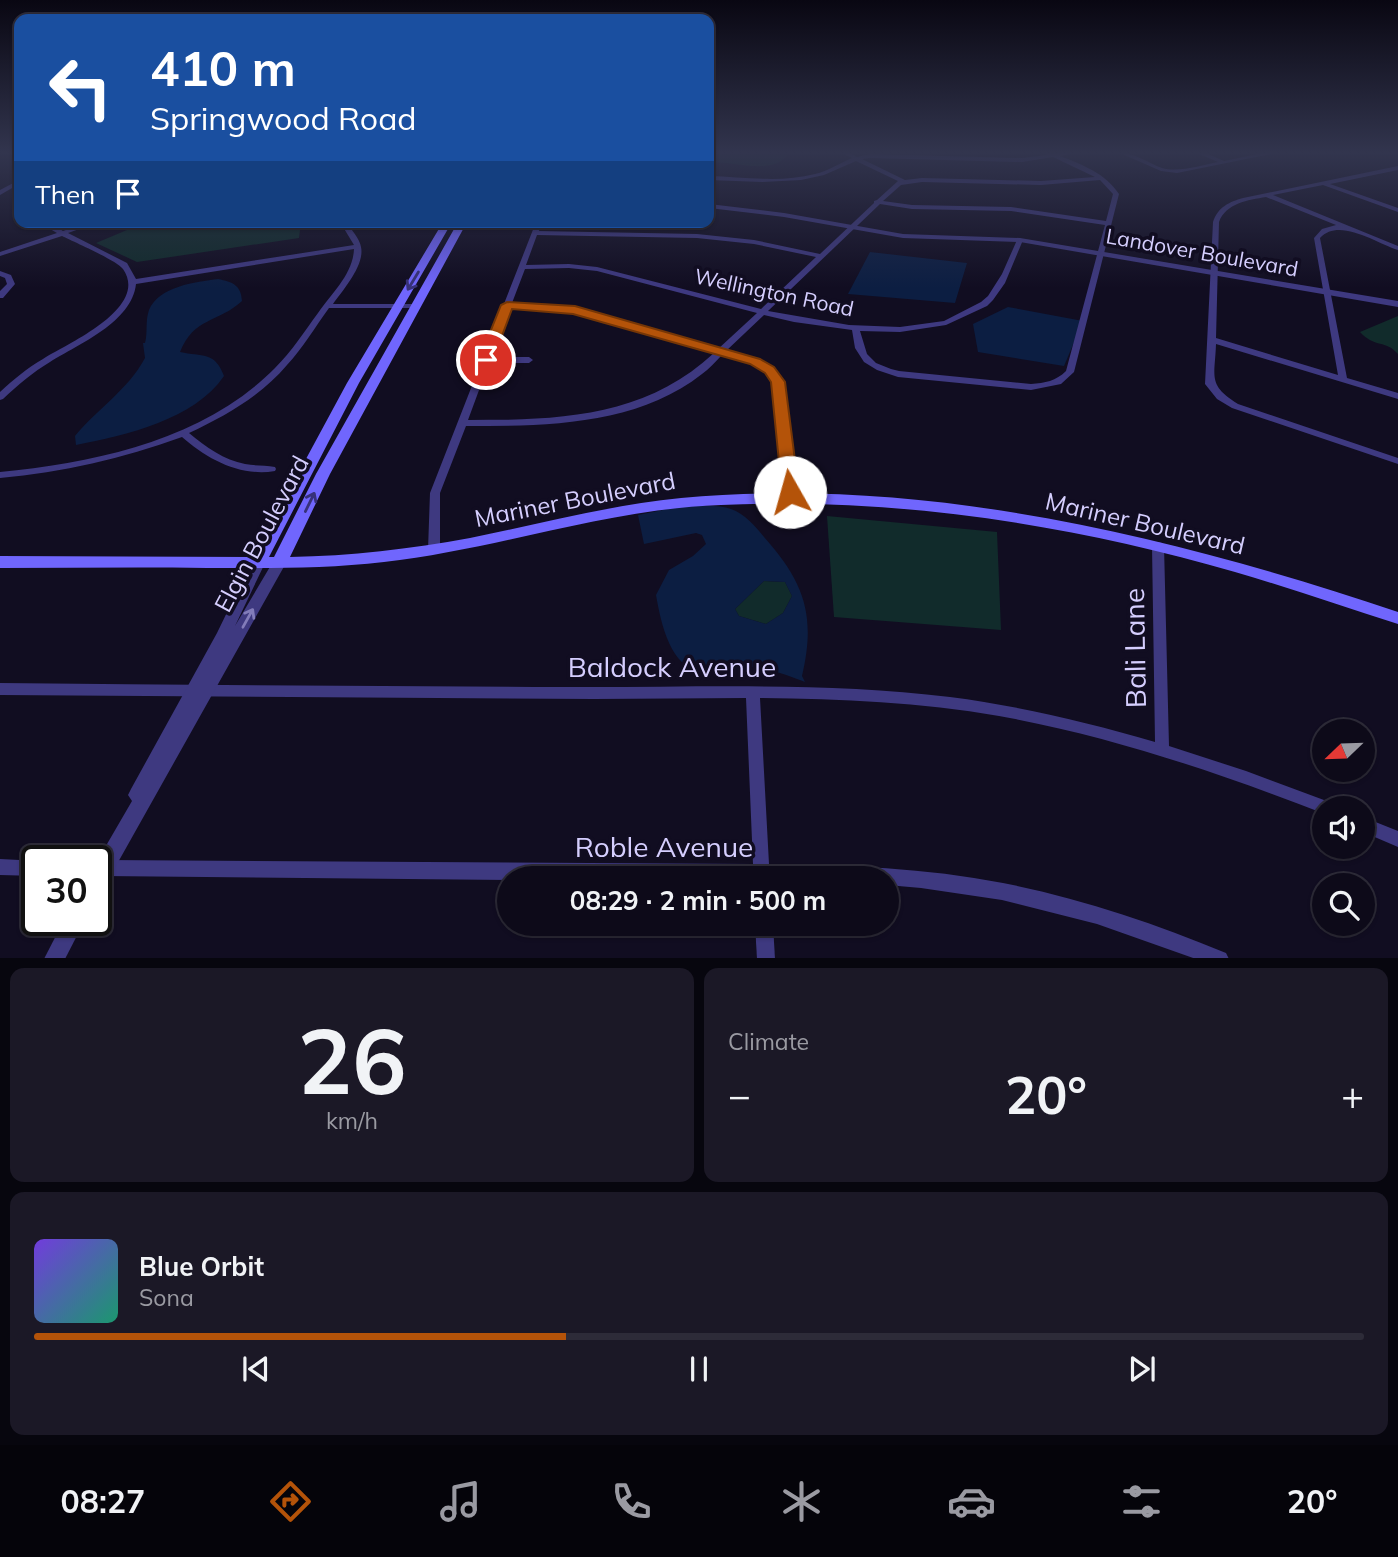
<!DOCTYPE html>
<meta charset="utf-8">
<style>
:root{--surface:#0d0a19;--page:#1b1826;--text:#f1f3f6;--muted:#9a9aa2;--line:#2d2b38;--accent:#b45309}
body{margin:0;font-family:Mulish,sans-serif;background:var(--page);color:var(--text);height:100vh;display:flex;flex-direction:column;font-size:26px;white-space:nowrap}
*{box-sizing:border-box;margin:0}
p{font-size:23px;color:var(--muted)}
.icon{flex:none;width:38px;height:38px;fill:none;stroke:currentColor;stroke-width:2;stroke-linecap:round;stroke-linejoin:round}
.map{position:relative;height:958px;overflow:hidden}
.panel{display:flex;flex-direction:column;gap:10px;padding:10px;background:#07060e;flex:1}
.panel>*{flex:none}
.top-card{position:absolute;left:14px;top:14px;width:700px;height:214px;border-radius:14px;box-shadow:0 2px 5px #0004,0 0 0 2px var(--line);background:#1a4fa0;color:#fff;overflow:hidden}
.needle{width:46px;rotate:247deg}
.tools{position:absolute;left:1312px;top:719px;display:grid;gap:14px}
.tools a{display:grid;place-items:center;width:63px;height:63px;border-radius:50%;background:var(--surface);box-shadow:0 2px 5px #0004,0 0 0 2px var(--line);font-size:35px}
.speed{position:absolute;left:21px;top:845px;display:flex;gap:14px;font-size:35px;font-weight:700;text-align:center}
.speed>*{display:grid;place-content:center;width:91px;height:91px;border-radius:50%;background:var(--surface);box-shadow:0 2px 5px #0004,0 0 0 2px var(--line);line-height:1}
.speed .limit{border:4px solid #111;border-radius:10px;background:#fff;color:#111}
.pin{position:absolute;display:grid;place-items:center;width:60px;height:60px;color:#fff;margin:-30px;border:4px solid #fff;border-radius:50%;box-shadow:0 2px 7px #0007}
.me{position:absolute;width:77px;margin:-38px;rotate:353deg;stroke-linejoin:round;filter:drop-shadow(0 0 5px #0008)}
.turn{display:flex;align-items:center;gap:24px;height:147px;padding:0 21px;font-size:32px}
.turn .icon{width:91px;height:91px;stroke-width:2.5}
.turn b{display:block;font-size:49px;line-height:60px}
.then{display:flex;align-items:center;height:66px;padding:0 21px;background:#0003;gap:14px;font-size:26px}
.big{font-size:52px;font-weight:700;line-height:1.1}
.panel .tile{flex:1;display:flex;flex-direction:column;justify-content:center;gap:10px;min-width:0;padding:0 24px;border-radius:14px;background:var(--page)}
.panel .dial{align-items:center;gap:0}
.dial b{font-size:91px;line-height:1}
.song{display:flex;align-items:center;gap:21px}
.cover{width:84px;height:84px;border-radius:10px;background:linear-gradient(135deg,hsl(260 70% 55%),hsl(160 70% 35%))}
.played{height:7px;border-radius:4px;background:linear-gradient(90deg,var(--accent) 40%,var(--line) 40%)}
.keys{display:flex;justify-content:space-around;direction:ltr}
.heat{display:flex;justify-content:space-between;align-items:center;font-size:38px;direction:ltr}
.panel .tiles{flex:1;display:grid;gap:10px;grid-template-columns:1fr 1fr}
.tile:last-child{grid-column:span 2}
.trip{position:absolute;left:497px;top:866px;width:402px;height:70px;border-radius:35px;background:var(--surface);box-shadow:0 2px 5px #0004,0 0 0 2px var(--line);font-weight:700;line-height:70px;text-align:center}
.tabs{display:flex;height:112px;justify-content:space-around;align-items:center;background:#05040a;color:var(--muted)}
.tabs .icon{width:49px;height:49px}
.tabs .current{color:var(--accent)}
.tabs b{font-size:32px;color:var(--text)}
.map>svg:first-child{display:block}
.green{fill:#112b2b}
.water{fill:#0c1e42;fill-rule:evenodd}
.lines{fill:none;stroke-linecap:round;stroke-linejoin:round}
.minor{fill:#3e3980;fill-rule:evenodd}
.tertiary{fill:#3e3980;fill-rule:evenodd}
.secondary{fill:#7066fd;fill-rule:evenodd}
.oneway{stroke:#373179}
.oneway2{stroke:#827cb9}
.route{fill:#b45309;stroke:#753606;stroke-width:2}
.labels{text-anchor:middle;stroke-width:7;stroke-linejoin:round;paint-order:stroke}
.far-street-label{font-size:21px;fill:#d5cefe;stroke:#110d21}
.street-label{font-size:24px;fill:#d5cefe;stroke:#110d21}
.near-street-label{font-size:28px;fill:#d5cefe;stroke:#110d21}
</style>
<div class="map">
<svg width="1398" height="959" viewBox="0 0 1398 959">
<rect width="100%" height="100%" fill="#110d21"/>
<g class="green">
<path d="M709,153H789C773,178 733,159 709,163Z"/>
<polygon points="116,222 301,222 299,238 137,262 96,243 127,230"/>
<path d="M1398,316V354C1385,339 1376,349 1360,332Z"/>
<polygon points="827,516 997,532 1001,630 834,617"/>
<polygon points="764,581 785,582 792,596 783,613 766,624 739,616 735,609"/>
</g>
<g class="water">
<polygon points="870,252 967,263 955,303 848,294"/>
<path d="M218,279C233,282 241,285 242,301C218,323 194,317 180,352C202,357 215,351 224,376C194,420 126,435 76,445L75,436C97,409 128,390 145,358L143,343H145C148,332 145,321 149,310C159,286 196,282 218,279Z"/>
<polygon points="1008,307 1083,321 1064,366 978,352 973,324"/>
<path d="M683,506C698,507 718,504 731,509C744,513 756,527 764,537C805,583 816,616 802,676L805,682C790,676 763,666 748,667C733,668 719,674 704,673C670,669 661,623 656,595L669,570L693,556L706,544L702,535L696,533L644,544L638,515ZM764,581L785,582L792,596L783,613L766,624L739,616L735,609Z"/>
</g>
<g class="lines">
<g class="minor">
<path d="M842,153H850L857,157L870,154L1022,158L1047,155L1044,153H1076L1060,156C1083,165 1105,173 1119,194L1074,372L1061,384L1031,390L898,377L877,370L864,362L855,348L852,330L794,322L764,315L726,351L766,363L783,382L797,500L796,502L792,504L787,500L774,382L760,367L721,356C715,362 709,369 702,374C636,426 545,426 466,426L440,493V550L438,553H430L428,550L430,493L536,222H542L539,231L697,234L754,240L820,254L874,203V201L877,200L898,181L856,161L824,175L801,180L762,182L709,180V176C744,177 781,183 815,174C828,171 840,163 852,158ZM1053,157L1095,177L1041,181L922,178L905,180L862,159L870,158L1022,162ZM1100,180L1113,194L1106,221L1011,207L912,205L883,201L901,185L922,182L1041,185ZM880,204L912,209L1011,211L1105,225L1066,371C1056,381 1045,383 1031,384L899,371L891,369L876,363L867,354L860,331L900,332L946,325L987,306L993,300L1005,283L1023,240L1020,238L1017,240L1002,274L988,296L981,302L944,321L900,327L849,325L768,311ZM537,235L697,238L754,244L816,257L761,309L597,267L569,264L526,265ZM569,268L597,271L757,313L718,349L575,308L550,304L512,303L525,269ZM510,307L550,308L574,312L714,353C644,418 558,420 468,420L489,363H529L533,360L529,357H491Z"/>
<path d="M1120,153C1136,153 1148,163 1162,168C1179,173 1201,165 1218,162L1197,153H1206L1224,161L1262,153H1276L1177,173L1161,171Z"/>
<path d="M1398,166V170L1330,184L1398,208V212L1323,185L1273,195L1398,246V250C1376,243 1339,217 1320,238L1347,378L1398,393V399L1216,344C1215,377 1207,385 1238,404L1398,458V464L1232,408L1217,399L1205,384L1213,222C1218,207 1229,202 1243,198ZM1266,197L1336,225L1322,229L1314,238L1338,375L1216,338L1219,222C1226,203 1248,200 1266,197Z"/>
<polygon points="19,180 19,184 0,195 0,190"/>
<path d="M38,222H47L63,231L89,222H99L68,233L127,263L136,279L354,245L340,222H346C351,229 360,239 361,247C365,265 343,290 333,304H414L418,306L414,308H329C315,327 303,348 287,365C261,396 225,416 189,433C206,447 224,460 245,464C255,466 265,465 275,467L276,469L275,471C240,477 207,459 182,437C122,459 63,472 0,478V472C97,462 204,440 275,368C292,351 304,332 318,313C332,293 353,274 354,249L136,284C132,322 79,344 50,362C33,372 18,385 3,399L0,400V392C13,380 27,368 43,359C67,344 150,308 123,269C116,260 74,242 62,236L0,256V252L57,233Z"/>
<polygon points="0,271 11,275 15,284 3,298 0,298 0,291 7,284 5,278 0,276"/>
<path d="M1158,542L1162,543L1164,546L1169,746L1246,771L1332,803L1334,808H1325V814C1219,773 1111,736 999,716C920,702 840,699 760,698L769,864C847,865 926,868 1003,883C1079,898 1154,923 1226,953L1229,959H1196L1097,924L1002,900L921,888L887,885V878L509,880L103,876L97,874V862L103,860L753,864L746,698L594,699L0,695V683C187,685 373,686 560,687C689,688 821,681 950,697C1019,706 1087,722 1155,742L1152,546L1154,543Z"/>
<polygon points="1363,817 1398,831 1398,847 1363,832"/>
<polygon points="0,859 39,861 37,861 37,876 0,875"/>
<polygon points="755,924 773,924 775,959 757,959"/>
</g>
<g class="tertiary">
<polygon points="709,204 784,213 903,234 1020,238 1398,301 1398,307 1020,242 903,238 784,217 709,208"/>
<polygon points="258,558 263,560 265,563 235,626 274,560 284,560 286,563 103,889 96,891 96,863 132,801 128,795 131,789 217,633 251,563 253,560"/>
<polygon points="64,920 85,920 65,959 44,959"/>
</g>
<path class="secondary" d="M443,222H452L359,383L269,557H274L316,474L458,222H467L330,474L290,557C351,556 410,549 470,538C540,524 610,505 681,498C925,476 1169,535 1398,612V624C1344,607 1290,588 1235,572C1070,524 894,497 721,505C607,509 498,549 384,562C325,569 266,568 207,568C138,567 69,568 0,568V556L253,557L347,383Z"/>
</g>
<defs><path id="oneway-shaft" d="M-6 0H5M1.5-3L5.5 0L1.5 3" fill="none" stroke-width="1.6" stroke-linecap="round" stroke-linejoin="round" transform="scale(1.75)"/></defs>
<g class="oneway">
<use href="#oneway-shaft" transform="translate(413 281) rotate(121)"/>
<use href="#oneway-shaft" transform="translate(310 502) rotate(-64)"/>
</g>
<use class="oneway2" href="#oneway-shaft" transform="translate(248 618) rotate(-61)"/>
<linearGradient id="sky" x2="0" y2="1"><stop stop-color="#090712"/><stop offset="0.53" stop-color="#32354e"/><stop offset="1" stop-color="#32354e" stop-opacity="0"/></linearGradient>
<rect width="1398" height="288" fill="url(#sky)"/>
<polygon class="route" points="507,302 575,306 760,359 774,367 785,382 799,492 796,495 790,497 782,492 771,382 765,373 750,364 573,314 512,309 493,360 486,364 481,363 479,360 501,305"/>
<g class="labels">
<g class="far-street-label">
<text transform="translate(1202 253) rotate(10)" y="7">Landover Boulevard</text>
<text transform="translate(774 293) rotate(12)" y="7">Wellington Road</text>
</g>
<g class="street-label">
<text transform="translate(575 500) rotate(-11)" y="8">Mariner Boulevard</text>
<text transform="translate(1145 524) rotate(13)" y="8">Mariner Boulevard</text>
<text transform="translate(262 534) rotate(-62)" y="8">Elgin Boulevard</text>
</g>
<g class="near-street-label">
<text transform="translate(1135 648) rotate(-91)" y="10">Bali Lane</text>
<text x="672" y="677">Baldock Avenue</text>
<text x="664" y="857">Roble Avenue</text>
</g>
</g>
</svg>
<div class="tools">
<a><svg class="needle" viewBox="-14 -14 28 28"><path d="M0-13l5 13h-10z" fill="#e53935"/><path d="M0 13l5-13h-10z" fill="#9a9aa2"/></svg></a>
<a><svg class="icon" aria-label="sound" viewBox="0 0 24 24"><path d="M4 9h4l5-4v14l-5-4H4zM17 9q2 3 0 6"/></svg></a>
<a><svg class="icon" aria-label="search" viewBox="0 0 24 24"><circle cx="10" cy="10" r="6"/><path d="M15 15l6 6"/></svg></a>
</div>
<div class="speed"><div class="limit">30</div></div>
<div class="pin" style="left:486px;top:360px;background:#d93025"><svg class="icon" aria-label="arrive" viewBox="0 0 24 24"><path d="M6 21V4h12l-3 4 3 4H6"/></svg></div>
<svg class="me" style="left:790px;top:492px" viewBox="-20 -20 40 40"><circle r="19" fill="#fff"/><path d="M0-13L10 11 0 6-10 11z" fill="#b45309"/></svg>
<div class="trip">08:29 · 2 min · 500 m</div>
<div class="top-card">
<div class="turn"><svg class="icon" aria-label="left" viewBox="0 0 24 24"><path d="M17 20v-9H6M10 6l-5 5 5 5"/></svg><div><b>410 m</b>Springwood Road</div></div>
<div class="then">Then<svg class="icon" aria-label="arrive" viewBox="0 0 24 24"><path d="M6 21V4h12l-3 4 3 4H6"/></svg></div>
</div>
</div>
<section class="panel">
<div class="tiles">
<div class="tile dial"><b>26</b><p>km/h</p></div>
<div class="tile"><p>Climate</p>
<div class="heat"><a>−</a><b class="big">20°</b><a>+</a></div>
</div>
<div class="tile">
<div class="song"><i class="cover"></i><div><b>Blue Orbit</b><p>Sona</p></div></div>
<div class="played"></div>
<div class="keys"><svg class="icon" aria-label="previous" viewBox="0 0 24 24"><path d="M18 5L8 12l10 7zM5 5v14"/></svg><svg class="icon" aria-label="pause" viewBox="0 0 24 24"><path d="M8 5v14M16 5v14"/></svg><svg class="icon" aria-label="next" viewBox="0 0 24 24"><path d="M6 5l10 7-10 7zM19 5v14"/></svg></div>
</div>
</div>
</section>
<nav class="tabs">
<b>08:27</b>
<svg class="icon current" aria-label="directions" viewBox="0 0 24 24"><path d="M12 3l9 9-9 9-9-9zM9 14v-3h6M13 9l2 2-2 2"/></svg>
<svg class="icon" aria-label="music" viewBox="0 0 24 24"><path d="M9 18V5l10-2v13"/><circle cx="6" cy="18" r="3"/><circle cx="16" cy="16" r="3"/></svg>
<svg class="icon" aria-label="phone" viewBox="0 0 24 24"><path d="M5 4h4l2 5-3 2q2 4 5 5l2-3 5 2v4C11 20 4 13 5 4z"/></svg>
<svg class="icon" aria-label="climate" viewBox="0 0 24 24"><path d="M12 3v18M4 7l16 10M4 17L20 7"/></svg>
<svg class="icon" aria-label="car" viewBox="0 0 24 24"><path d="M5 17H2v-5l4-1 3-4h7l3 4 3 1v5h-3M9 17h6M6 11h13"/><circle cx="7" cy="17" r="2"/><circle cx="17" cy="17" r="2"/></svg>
<svg class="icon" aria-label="filters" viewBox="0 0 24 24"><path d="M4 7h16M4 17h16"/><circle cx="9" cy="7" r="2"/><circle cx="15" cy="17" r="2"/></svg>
<b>20°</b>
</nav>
